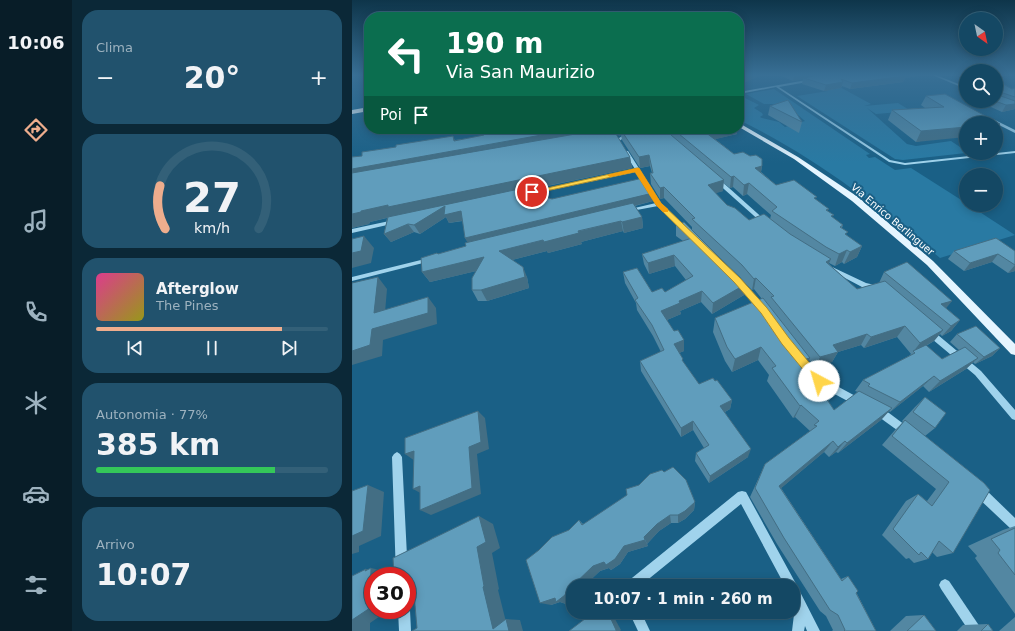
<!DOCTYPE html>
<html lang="it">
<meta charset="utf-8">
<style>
:root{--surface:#144864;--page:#21526d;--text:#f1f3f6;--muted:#9db2bf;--line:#336078;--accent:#eead8d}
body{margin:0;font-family:"DejaVu Sans",sans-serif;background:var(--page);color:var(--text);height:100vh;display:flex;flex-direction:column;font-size:15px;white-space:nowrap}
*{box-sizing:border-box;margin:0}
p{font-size:13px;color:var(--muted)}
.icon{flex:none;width:22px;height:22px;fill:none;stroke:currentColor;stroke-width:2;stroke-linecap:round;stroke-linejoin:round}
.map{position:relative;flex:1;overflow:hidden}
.panel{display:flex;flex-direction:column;gap:10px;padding:10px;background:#0b2837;width:280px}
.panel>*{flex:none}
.guide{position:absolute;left:12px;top:12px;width:380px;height:122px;border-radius:16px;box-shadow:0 2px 10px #0003,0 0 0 1px var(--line);background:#0b6e4f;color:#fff;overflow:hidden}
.needle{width:26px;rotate:147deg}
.buttons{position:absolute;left:607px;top:12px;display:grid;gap:8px}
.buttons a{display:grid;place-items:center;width:44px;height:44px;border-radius:50%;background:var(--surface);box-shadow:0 2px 10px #0003,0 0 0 1px var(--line);font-size:20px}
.speed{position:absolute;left:12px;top:567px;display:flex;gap:8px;font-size:20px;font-weight:700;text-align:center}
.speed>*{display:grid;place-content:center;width:52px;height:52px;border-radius:50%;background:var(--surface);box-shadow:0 2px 10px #0003,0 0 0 1px var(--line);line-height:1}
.speed .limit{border:6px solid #d22;background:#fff;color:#111}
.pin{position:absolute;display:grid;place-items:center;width:34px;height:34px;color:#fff;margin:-17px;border:2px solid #fff;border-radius:50%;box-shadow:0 1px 4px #0007}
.me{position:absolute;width:44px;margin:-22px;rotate:321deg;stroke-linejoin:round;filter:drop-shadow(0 0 3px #0008)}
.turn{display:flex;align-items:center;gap:14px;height:84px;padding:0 16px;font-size:18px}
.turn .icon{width:52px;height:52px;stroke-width:2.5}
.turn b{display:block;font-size:28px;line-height:34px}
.then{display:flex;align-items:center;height:38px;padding:0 16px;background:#0003;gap:8px;font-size:15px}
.big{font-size:30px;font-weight:700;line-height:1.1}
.panel .card{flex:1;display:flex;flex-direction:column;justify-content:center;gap:6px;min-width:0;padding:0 14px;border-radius:16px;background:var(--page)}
.panel .dial{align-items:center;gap:0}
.dial svg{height:104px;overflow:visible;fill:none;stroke:var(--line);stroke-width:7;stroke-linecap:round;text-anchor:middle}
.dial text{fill:var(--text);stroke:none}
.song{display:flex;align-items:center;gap:12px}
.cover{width:48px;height:48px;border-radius:6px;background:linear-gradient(135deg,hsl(330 70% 55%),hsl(60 70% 35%))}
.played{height:4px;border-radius:2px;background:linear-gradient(90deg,var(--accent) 80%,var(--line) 80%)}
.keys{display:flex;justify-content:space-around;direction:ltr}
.heat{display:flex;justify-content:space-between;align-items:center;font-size:22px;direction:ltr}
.charge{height:6px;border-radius:3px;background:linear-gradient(90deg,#34c759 77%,var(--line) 0)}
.trip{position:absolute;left:214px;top:579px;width:234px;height:40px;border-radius:16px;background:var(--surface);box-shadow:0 2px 10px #0003,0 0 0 1px var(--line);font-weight:700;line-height:40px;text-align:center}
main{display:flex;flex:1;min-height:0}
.dock{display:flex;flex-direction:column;width:72px;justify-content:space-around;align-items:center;background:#081d28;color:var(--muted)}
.dock .icon{width:28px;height:28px}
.dock .selected{color:var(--accent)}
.dock b{font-size:18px;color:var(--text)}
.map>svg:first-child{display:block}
.green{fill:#297aa3}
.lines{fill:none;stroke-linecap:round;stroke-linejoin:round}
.minor{fill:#a0d3ec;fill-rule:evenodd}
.major{fill:#e5f5ff;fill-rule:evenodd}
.highway{fill:#fff;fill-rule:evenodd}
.wall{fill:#5387a2;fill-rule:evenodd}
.shaded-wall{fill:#436e84}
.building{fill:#609dbc;stroke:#436e84}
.route{fill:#ffd54a;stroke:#a68a30}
.slow{fill:#f59e0b}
.labels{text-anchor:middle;stroke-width:4;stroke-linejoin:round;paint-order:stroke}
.far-street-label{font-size:10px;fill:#fff;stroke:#1a6086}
</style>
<main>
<nav class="dock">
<b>10:06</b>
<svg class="icon selected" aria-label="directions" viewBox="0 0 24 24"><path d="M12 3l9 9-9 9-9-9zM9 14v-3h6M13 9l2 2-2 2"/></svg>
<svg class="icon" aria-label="music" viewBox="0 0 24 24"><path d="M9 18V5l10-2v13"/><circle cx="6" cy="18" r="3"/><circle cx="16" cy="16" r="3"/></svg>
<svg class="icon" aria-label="phone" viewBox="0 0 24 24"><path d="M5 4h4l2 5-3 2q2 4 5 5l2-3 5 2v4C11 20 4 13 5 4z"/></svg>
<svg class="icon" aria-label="climate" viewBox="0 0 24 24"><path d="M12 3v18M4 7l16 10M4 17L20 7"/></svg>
<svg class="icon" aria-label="car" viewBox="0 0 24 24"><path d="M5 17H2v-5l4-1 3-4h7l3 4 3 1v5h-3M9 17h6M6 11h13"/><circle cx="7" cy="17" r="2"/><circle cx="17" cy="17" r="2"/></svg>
<svg class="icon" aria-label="filters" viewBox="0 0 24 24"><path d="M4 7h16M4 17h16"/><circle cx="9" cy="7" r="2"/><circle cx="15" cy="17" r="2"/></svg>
</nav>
<section class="panel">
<div class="card"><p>Clima</p>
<div class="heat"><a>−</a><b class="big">20°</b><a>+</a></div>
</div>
<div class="card dial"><svg viewBox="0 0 100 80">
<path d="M14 69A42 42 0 1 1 86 69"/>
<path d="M14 69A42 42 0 0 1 10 36" stroke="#eead8d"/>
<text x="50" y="56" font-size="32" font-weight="700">27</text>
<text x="50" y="72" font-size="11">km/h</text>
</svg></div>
<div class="card">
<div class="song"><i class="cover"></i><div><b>Afterglow</b><p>The Pines</p></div></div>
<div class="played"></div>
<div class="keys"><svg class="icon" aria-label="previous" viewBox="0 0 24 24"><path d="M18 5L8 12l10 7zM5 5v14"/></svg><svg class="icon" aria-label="pause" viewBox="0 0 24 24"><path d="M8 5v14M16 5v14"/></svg><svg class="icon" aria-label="next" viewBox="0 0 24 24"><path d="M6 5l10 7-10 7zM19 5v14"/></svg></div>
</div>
<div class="card"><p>Autonomia · 77%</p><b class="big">385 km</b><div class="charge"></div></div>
<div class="card"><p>Arrivo</p><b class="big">10:07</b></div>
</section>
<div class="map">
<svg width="663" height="631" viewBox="0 0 663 631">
<rect width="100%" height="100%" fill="#1a6086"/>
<g class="green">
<polygon points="486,86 519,104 512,106 546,103 559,111 524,114 515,108 555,144 564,146 599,141 614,151 614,153 551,160 543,159 445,96 476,91 472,88"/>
<path d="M422,89L518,154L514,155L517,158L523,157L543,170L559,168L614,203V205H617L663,235L588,258C525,205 461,156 387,120V95L407,105L402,108L410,113L411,115L408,117L410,118L427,122L433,127L453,121L439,109L423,104H412L394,94Z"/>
</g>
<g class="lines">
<g class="minor">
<polygon points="580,75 584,75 614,87 614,89"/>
<polygon points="460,79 461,81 427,87 538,160 553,163 663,151 663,153 553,165 537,162 424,87 387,94 387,92"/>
<polygon points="639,119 641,119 663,130 663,133 639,121"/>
<polygon points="281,129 286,129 267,141 264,140"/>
<polygon points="272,151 276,151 309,203 336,229 336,231 332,231 306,206 274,212 274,210 304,203 284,172 170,196 168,195 170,194 283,169 272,152"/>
<polygon points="363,179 367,179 414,221 414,223 410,223 363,181"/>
<polygon points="42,220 45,222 44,223 0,233 0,229"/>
<polygon points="77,258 80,260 79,261 0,281 0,277"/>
<polygon points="478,266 514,283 527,286 528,288 525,290 510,287 476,269 475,268"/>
<polygon points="385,280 389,280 411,306 412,308 411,310 407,310 385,284 384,282"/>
<polygon points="577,329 580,330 629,371 663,410 663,420 660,419 623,375 574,334 573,332 574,330"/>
<polygon points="449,356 452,357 470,378 509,399 510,402 509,405 506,406 503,405 464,384 446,361 445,359 446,357"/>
<path d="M525,407L537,413L557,428L558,431L557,434L554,435L551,434C545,430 523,415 521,411L522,408Z"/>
<polygon points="45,452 48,454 50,457 56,576 55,578 55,576 44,576 40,457 42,454"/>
<polygon points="627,486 631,487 663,518 663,530 659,529 623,495 622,491 623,487"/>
<polygon points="390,491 394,492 443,582 468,631 455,631 453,626 452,631 440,631 443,606 441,602 441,586 433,586 389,504 288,586 273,586 275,582 386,492"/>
<polygon points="593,579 597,581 628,627 630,631 617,631 589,589 587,585 589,581"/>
<polygon points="55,605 58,610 59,631 47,631 46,610 55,610"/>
<polygon points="277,612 289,612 298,631 286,631"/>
</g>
<polygon class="major" points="387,123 446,157 506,197 581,261 663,344 663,355 659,354 575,265 500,201 442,159 387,127"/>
<polygon class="highway" points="17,107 17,111 0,114 0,110"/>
</g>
<g class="wall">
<polygon points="427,75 571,75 553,78 551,82 498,89 490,86 489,88 472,91 450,84 451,79 441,81"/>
<polygon points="644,80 660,89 663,88 663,109 650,112 630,103 631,101 644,101"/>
<polygon points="574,96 648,124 564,142 536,120 540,110 573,108 569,105"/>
<polygon points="418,106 450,122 447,133 416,115"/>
<path d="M263,129H385V134L363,139L382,154L410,166L409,172L424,185L464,200L476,211L481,218L491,225L490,228L495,236L510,246L505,257L492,264L490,262L483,266L477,263V264L505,289L527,283L532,272L594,308L608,320L599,331L590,336L588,334L582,341L574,346L590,359L607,350L598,342L605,334L648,348L640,356L623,364L621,362L614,369L577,392L571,386L538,412L537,411L529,420L486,453L484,452L477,457L472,452L429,488L489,579L496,576L524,631H480L481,630L474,616L468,611L425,544L398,497L413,464L458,431L443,417L441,418L415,381L417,375L406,360L380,372L373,361L361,332L363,318L410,299L402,289L400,290L394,284L392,295L360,314L349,302L328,311L329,314L315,320L332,351L327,353L331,362L347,384L380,400L378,409L373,412L396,457L357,483L343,461L344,453L352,448L341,430L329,437L289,371L288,361L309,352L301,336L285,310L284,303L273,283L271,272L300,292H313L334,280L323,266L297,274L292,264L290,254L331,241L324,236V225L394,284L388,277L340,231V227L312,198L308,199L299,184L298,173H300L298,166L288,168L270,140L269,135L267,136ZM371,183L378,188L381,187L391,196L395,194L419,215L418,219L397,220L375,205L363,193L371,191ZM545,337L559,354L557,356L511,380L503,391L506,392L482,410L465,385L454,366L457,360L463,367L480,362L486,352L509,345L512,348Z"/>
<polygon points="156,133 278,157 280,168 172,191 200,199 301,201 283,206 290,217 291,228 272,233 271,231 229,242 230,244 196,253 195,251 160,260 175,277 177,288 135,301 126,301 120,290 124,271 78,282 70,272 86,254 114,246 116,242 113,238 111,221 97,223 94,217 68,234 62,232 39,242 32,234 35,218 18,222 17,224 0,228 0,169 103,140"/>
<polygon points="602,251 663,251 663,271 656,273 640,262 612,271 596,259"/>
<polygon points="573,397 583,428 573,436 632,483 601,553 585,557 580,552 576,559 562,563 557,558 554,559 530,535 554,501 566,494 575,501 584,489 530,445 543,430 551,422 550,421 563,407"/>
<polygon points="343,502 342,510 333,519 326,523 319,523 307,531 295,544 296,546 276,552 268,564 259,570 257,568 248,571 232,586 221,586 214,604 208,602 199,605 187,550 217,530 227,520 231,524"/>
<polygon points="663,526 663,614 623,558 625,556 616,546 651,530"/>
<polygon points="572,615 584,631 538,631 554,616"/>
<polygon points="663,617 663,631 647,631"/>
<polygon points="636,624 641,631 605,631 611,625"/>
</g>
<g class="shaded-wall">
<polygon points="397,75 410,75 387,85 387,79"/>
<polygon points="442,75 472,75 452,78 451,79 441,81"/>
<polygon points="547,75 571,75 553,78 551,82 498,89 500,83"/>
<polygon points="491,82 489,88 472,91 474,85"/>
<polygon points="663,104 663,109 650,112 654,105"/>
<polygon points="644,124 648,124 644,130"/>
<polygon points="614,127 614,137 564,142 569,131"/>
<polygon points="223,129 257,129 0,181 0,169 102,141 101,136 106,146 158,140"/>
<polygon points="267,129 278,129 269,130 269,135 267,136"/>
<polygon points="363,129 385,129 385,134 352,142 353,132"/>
<polygon points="297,155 298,166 288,168 287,157"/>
<polygon points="278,157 280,168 94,207 109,211 114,220 97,223 94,217 68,234 62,225 42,216 18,222 17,224 0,228 0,214 9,211 36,205"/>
<polygon points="410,166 408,177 403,168"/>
<polygon points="382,176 381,187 378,188 379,177"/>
<polygon points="372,180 371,191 355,196 356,185"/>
<polygon points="397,183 395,194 391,196 392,185"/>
<polygon points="312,187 312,198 308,199 308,188"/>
<polygon points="301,193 301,201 118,247 113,238"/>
<polygon points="290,217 291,228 272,233 270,222"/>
<polygon points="269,221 271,231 229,242 230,244 196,253 195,251 152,262 147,251"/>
<polygon points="56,224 62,232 39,242 32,234"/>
<polygon points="12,236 22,248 19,263 0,268 0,253"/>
<polygon points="510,246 505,257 492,264 498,252"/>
<polygon points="495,250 490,262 483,266 487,254"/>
<polygon points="646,254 640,262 612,271 618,263"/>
<polygon points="322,255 323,266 297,274 296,263"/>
<polygon points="132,257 137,268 78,282 70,272"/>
<polygon points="479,259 474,270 474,262"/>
<polygon points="663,265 663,271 656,273"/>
<polygon points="171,267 175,277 177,288 135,301 129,290"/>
<polygon points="26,277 35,289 32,324 22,313"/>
<polygon points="404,278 402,289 400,290 402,279"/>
<polygon points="394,284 392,295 360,314 361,303"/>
<polygon points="350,291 349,302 328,311 329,314 310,322 309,311 327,301"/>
<polygon points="76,297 84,308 85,324 31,340 30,356 0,365 0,351 20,329"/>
<polygon points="600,301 591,312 589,304"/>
<polygon points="608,320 599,331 590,336 599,326"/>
<polygon points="553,326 545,337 512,348 519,337"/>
<polygon points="591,330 582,341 562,352 561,352 568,343"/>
<polygon points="515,334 509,345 486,352 480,362 463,367 468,357 481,345"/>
<polygon points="332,340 332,351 322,355 322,344"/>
<polygon points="409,347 406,360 380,372 383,359"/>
<polygon points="648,348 640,356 623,364 632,357"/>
<polygon points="458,358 452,371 449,360"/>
<polygon points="626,358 614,369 577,392 588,381"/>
<polygon points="582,376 571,386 538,412 548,402"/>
<polygon points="380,400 378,409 367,415 368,406"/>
<polygon points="449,405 443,417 441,418 448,406"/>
<polygon points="540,408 529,420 486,453 495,443"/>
<polygon points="126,411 133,418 137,449 125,454 129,494 79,515 68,510 117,447"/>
<polygon points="341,421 341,430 329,437 329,428"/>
<polygon points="481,441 472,452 421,495 427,486"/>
<polygon points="493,441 484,452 477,457 486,447"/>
<polygon points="399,449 396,457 357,483 358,476"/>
<polygon points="62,451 63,461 53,454"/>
<polygon points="16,485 32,492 29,536 7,546 7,552 0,554 0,536"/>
<polygon points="68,486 72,495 61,489"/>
<polygon points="343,502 342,510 333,519 326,523 326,515"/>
<polygon points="318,515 319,523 307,531 295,544 292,537 305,524"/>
<polygon points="127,516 141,524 148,548 140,553 147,589 146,590 156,630 141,629 131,587 125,547"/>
<polygon points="293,540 296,546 276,552 268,564 259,570 257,568 248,571 232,586 221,586 221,599 214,604 208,602 199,605 188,603 214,592 241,566 252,562 272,546"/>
<polygon points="19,568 37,572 37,576 21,576 21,610 37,610 18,623 18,631 0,631 0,620 14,569 19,570"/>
<polygon points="61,582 66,595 55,594 55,586"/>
<polygon points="252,612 255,612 263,619 269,630 268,631 264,631"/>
<polygon points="154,619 168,620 171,631 157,631"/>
</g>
<g class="building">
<polygon points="387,75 397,75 387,79"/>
<polygon points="468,75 551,75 553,76 500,83 489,79 491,82 474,85 452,78"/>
<polygon points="644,80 660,89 663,88 663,97 648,92 644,88"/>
<polygon points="593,94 648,124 614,123 614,127 569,131 540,110 592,107 574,96"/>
<polygon points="644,95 646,95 663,101 663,104 654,105 643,101 644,101"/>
<polygon points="436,100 450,122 418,106"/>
<polygon points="142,129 154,129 156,133 177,129 223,129 0,169 0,157 10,156 10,152 44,147 44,145 101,136 102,141 132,135 131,131"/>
<polygon points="252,129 261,129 278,157 36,207 36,205 9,211 9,212 0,214 0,173"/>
<polygon points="271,129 312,129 372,180 356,185 375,205 383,208 397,220 412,214 438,234 479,259 474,262 505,289 533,281 591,330 568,343 553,326 519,337 515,334 481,345 486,352 468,357 419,297 422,296 404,278 402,279 390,265 340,219 343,218 312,187 308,188 298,173 301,173 297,155 287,157 269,130"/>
<polygon points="321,129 363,129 353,132 382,154 391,152 398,156 404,155 410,159 410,166 403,168 424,185 442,180 465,197 462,198 477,209 474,210 482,215 479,216 491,225 488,227 496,232 493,234 510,246 498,252 495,250 487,254 474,247 420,211 425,207 397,183 392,185 382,176 379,177"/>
<polygon points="291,178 301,193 113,238 109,211 92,215 93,206 62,225 56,224 32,234 36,217 167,189 200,199"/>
<polygon points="281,203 290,217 270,222 269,221 226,231 227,233 192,242 191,240 147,251 171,267 173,277 129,290 120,290 120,278 132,257 70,272 69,258 85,253 86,254 114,246 113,243"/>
<polygon points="332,222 394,284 361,303 350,291 327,301 328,303 309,311 322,331 326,330 332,340 322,344 331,359 330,360 347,384 361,378 363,381 365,380 380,400 368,406 399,449 358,476 344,453 357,445 341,421 329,428 288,361 312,350 300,325 283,300 286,298 271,272 285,268 300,292 310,288 313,292 341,276 322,255 296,263 290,254 340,238 324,225"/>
<polygon points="12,236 9,251 0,253 0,239"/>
<polygon points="644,238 663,251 663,265 646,254 618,263 602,251"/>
<polygon points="555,262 600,301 589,304 608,320 599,326 532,272"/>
<polygon points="26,277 22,313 76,297 76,313 20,329 18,345 0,351 0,283"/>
<polygon points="411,298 458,358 449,360 466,382 464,383 482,410 507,391 540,408 495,443 493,441 486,447 481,441 427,486 490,581 496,576 506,591 504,593 524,631 492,631 493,630 486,615 478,610 432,538 403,488 413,464 465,426 462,425 467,421 449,405 448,406 420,368 424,366 409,347 383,359 375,347 363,318"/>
<polygon points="624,326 648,348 632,357 605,334"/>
<polygon points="574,345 590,359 613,347 626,358 588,381 582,376 548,402 516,386 518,384 511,380 563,353 561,351"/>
<polygon points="573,397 594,413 583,428 561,412"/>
<polygon points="126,411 129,442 117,447 120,488 68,510 68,486 61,489 62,451 53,454 53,438"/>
<polygon points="553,420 632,483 638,490 601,553 587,541 576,559 569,552 567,555 541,529 566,494 580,506 597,482 540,436"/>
<polygon points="321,467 334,480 343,502 333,511 326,515 318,515 305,524 292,537 293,540 272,546 263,559 254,565 252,562 241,566 214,592 213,595 204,602 203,598 188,603 174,560 187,550 200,537 217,530 227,520 230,525 275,495 274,489 287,485 298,474 310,470 312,472"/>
<polygon points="16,485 11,531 0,536 0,491"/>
<polygon points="127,516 134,542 125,547 132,586 131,587 141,629 154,619 157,631 60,631 65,628 61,582 55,586 55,576 42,576 41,558"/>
<polygon points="663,528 663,575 646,553 648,550 639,539"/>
<polygon points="19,568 18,608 0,620 0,576 14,569 13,571"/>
<polygon points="242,612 252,612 259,619 264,630 264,631 217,631"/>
<polygon points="572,615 584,631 555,631"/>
<polygon points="636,624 641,631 629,631"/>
</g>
<linearGradient id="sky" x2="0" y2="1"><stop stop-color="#0e354a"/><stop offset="0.46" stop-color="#386f95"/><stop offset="1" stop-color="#386f95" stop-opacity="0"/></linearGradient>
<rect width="663" height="163" fill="url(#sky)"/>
<polygon class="route" points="285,168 287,168 309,203 388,278 415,308 437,338 470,378 472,381 470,384 467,386 463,384 430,344 409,313 382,282 304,205 283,172 180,194 177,192"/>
<polygon class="slow" points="285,168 287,168 309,203 316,209 316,212 311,212 304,205 283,172 258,177 255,175"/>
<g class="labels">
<g class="far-street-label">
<text transform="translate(541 219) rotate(40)" y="4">Via Enrico Berlinguer</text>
</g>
</g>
</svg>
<div class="buttons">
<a><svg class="needle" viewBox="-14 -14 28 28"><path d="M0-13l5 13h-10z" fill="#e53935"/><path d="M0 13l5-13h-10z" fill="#9db2bf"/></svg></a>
<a><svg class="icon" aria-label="search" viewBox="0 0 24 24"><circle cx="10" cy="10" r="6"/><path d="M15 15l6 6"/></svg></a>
<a>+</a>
<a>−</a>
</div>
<div class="speed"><div class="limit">30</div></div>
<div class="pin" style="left:180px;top:192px;background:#d93025"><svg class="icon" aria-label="arrive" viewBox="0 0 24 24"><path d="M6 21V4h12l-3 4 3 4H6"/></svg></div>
<svg class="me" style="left:467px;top:381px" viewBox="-20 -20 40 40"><circle r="19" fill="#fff"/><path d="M0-13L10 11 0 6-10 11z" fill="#ffd54a"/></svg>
<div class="trip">10:07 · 1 min · 260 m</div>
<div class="guide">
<div class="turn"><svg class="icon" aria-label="left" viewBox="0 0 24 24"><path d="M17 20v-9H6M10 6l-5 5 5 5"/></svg><div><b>190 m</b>Via San Maurizio</div></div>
<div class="then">Poi<svg class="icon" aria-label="arrive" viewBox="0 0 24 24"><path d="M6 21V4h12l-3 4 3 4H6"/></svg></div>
</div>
</div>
</main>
